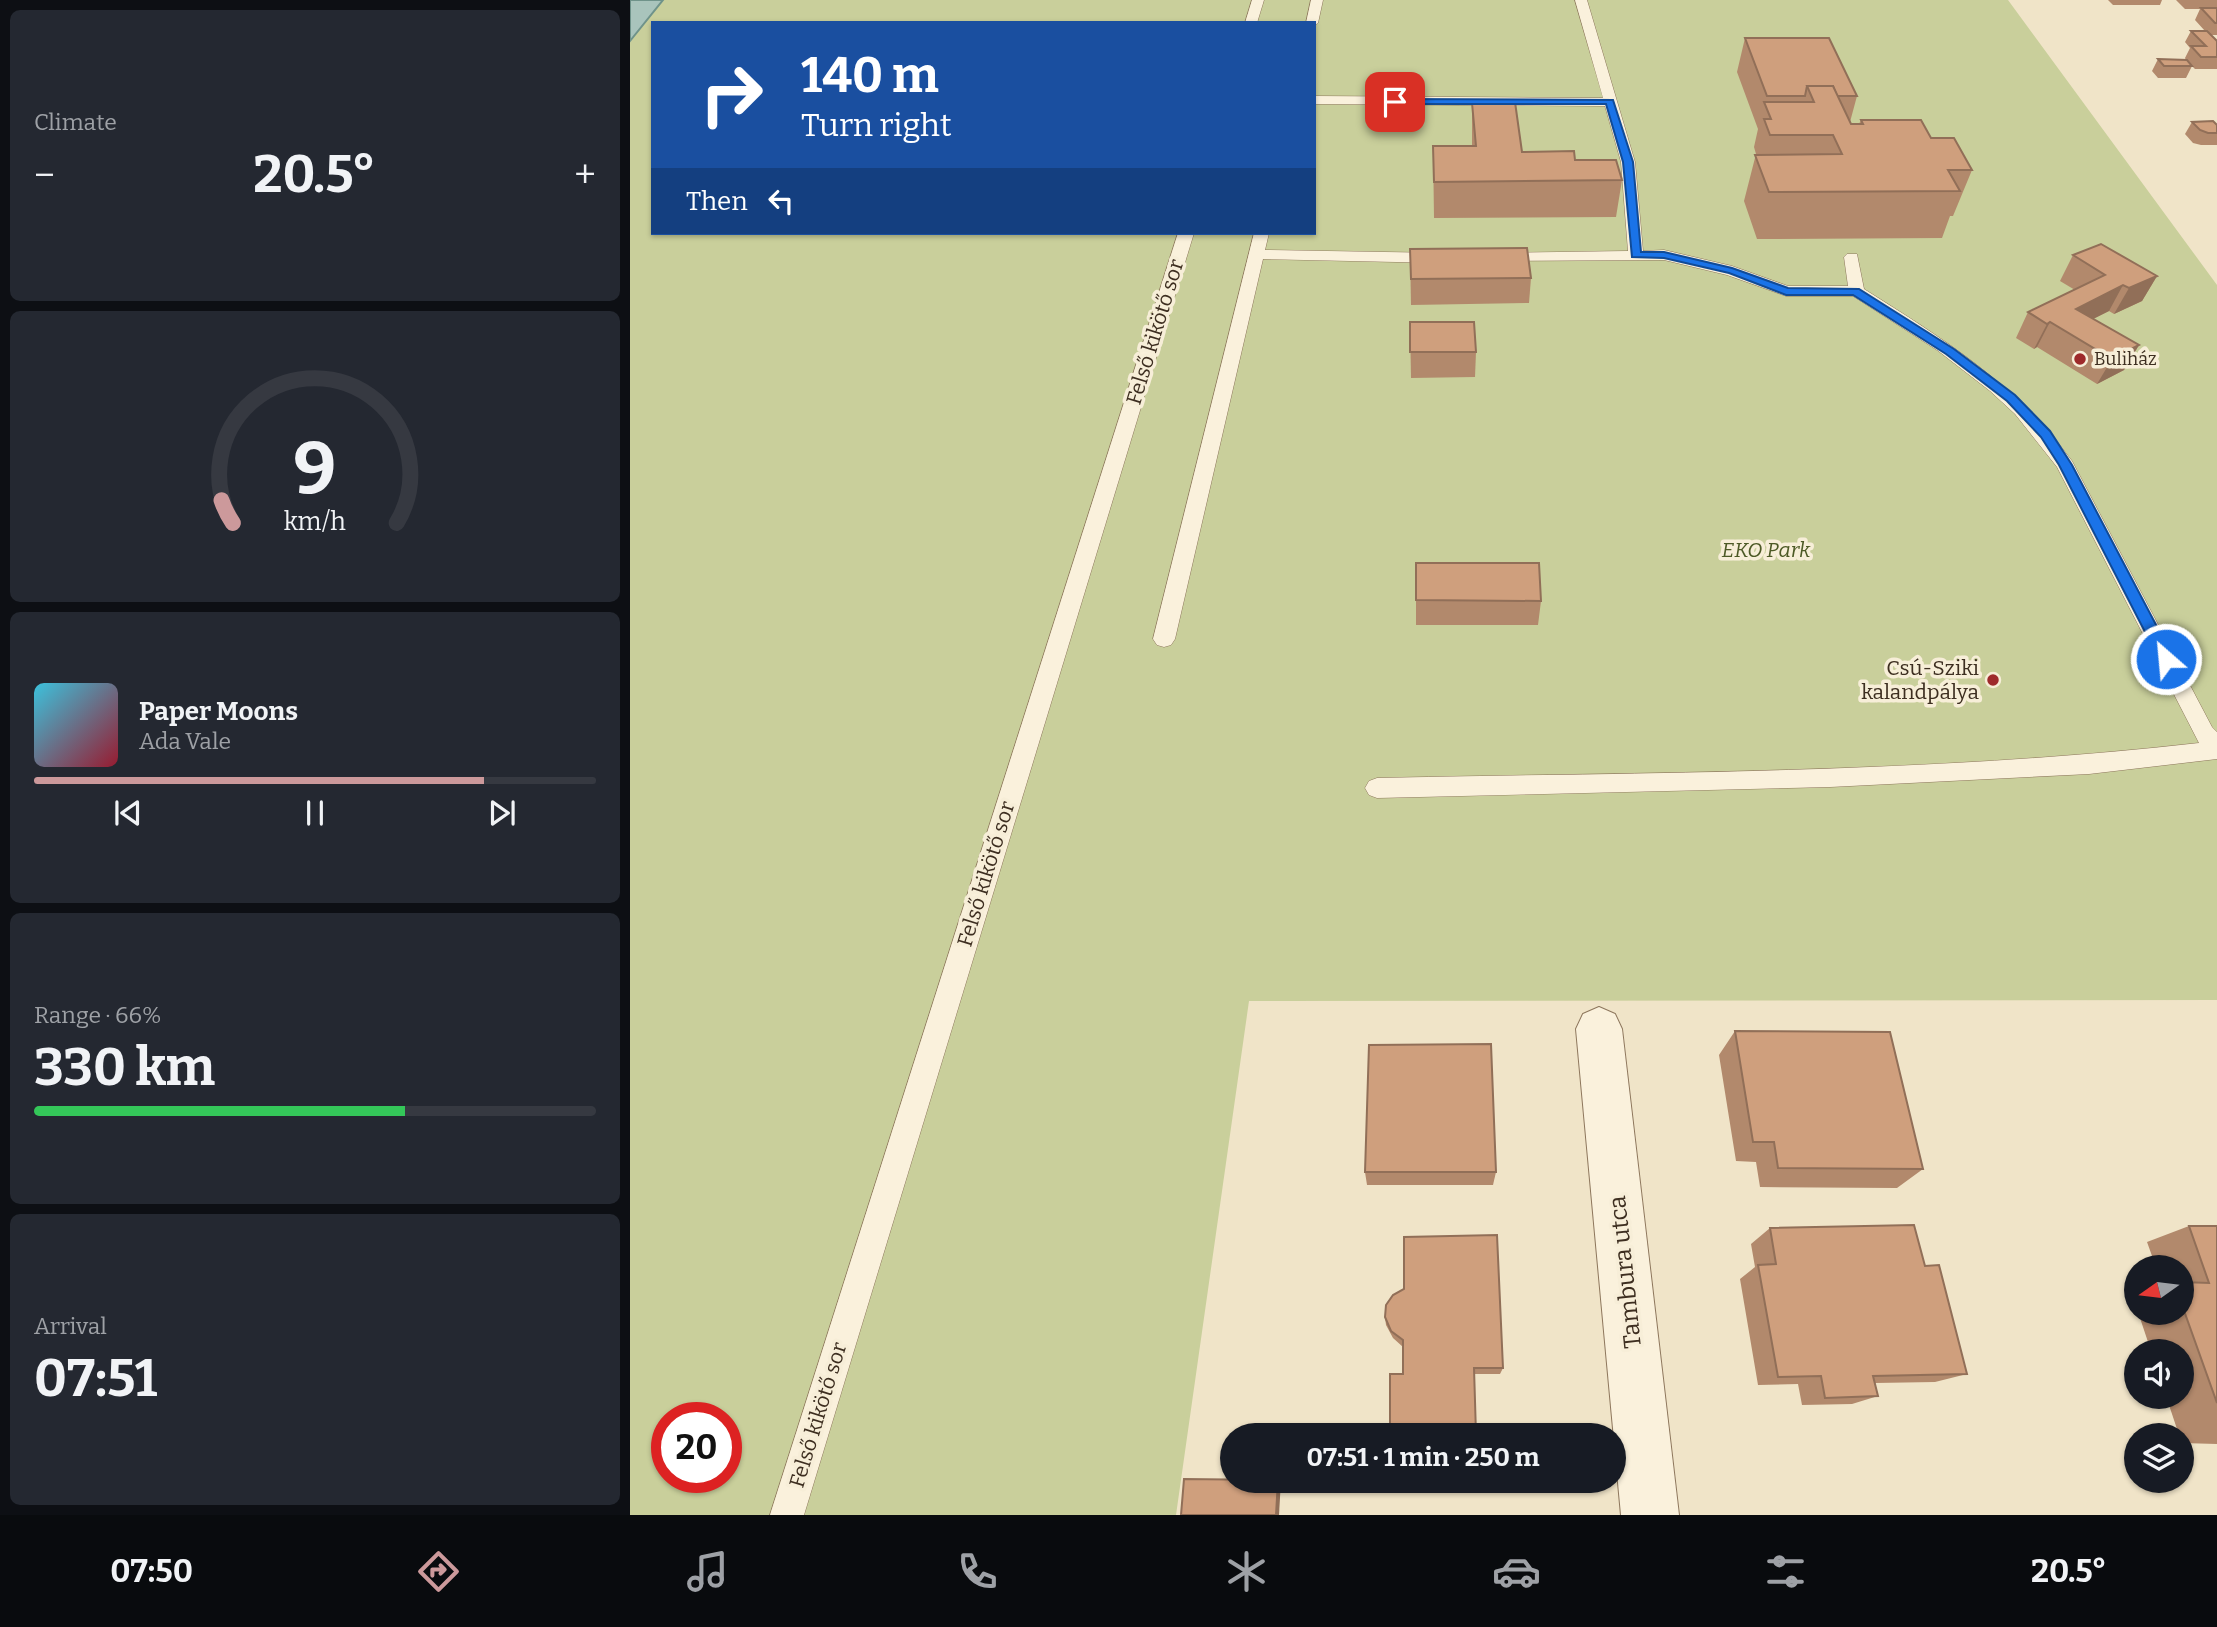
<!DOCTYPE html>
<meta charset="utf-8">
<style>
:root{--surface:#171b24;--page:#242831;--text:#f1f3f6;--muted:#9ea1a6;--line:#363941;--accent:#cc999b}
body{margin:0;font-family:Bitter,serif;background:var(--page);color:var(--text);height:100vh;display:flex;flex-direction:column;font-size:26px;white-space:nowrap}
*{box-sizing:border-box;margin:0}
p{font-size:23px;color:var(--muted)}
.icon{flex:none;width:38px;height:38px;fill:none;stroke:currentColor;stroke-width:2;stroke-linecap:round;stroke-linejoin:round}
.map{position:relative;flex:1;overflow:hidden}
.side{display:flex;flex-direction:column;gap:10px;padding:10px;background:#0d0f14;width:630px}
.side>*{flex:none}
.guide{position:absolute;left:21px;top:21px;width:665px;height:214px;border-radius:0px;box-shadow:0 2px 5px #0004;background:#1a4fa0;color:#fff;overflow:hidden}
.needle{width:46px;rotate:256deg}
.fabs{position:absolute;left:1494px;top:1255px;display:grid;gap:14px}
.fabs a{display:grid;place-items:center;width:70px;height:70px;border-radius:50%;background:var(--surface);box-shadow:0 2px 5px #0004;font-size:35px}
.speed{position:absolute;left:21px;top:1402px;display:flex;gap:14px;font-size:35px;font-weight:700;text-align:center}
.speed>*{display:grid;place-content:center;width:91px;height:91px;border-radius:50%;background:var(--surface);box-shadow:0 2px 5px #0004;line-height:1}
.speed .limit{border:10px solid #d22;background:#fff;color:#111}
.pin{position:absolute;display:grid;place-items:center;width:60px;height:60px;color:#fff;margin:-30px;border-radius:14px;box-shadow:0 4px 10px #0006}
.me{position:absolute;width:77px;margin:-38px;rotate:333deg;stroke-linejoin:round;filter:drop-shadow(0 0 5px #0008)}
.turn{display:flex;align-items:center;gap:24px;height:147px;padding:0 35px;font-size:32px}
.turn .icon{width:91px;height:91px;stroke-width:2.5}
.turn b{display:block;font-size:49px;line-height:60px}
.then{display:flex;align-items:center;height:66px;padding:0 35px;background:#0003;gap:14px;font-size:26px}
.big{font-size:52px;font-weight:700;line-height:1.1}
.side .card{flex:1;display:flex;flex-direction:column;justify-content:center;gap:10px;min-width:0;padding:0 24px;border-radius:10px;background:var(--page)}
.side .dial{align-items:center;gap:0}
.dial svg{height:182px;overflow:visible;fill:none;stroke:var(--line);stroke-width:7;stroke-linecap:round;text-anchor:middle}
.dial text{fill:var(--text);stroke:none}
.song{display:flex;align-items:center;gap:21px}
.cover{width:84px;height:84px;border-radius:10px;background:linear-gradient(135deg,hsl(190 70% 55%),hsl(350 70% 35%))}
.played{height:7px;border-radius:4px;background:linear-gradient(90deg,var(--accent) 80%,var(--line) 80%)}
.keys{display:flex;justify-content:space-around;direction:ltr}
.heat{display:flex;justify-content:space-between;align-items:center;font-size:38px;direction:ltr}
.charge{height:10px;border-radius:5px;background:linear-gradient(90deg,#34c759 66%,var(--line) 0)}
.trip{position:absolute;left:590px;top:1423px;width:406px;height:70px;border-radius:35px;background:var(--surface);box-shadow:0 2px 5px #0004;font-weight:700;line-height:70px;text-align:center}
.menu{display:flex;height:112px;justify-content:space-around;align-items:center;background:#090b0e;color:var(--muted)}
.menu .icon{width:49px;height:49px}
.menu .current{color:var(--accent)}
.menu b{font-size:32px;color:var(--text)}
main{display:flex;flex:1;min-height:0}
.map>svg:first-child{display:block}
.green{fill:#c9cf9b;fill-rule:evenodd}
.water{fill:#a9c4bc;stroke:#6f938a;stroke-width:2}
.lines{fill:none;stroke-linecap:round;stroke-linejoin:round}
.lane-casing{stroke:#8d765c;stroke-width:1}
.street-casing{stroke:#8d765c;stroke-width:2}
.lane{fill:#faf1dc;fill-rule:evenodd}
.street{fill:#faf1dc;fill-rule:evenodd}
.wall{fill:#b2896c}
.shaded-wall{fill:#916f58}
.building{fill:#cf9f7d;stroke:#916f58;stroke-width:2}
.route{fill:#1a73e8;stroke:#114b97;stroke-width:2}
.poi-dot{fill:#9e2a2b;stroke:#f7eed8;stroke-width:2.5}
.labels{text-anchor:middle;stroke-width:7;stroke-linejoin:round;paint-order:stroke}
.far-poi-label{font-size:18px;fill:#3d2e20;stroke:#f7eed8;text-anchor:start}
.street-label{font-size:21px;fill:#3d2e20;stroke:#f7eed8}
.park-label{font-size:21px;font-style:italic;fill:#4d5a26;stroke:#f7eed8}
.poi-label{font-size:21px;fill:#3d2e20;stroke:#f7eed8;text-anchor:end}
.near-street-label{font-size:24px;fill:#3d2e20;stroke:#f7eed8}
</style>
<main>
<section class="side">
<div class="card"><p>Climate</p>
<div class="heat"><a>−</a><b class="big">20.5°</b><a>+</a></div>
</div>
<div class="card dial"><svg viewBox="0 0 100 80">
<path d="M14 69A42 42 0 1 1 86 69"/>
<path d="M14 69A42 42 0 0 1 9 59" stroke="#cc999b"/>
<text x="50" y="56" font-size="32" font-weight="700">9</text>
<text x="50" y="72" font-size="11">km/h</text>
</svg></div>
<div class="card">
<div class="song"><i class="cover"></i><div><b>Paper Moons</b><p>Ada Vale</p></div></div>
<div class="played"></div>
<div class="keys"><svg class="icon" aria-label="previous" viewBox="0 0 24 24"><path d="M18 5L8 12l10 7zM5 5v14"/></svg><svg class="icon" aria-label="pause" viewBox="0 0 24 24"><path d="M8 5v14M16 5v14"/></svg><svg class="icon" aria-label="next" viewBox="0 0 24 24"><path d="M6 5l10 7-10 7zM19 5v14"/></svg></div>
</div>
<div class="card"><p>Range · 66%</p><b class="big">330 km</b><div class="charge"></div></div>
<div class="card"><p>Arrival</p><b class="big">07:51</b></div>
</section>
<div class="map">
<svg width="1587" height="1515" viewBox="0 0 1587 1515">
<rect width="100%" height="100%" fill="#f0e4c8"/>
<path class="green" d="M33,0H1378L1587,285V1000L619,1001L546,1515H0V41ZM23,23H684V233H23ZM37,1418H96V1477H37Z"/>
<polygon class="water" points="0,0 33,0 0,41"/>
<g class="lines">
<g class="lane-casing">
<g id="lane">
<polygon points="622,0 634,0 627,23 615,23"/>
<polygon points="681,0 693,0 688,23 684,26 684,23 676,23"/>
<path d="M945,0H957L1005,162L1013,251L1034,250L1102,266L1158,286H1218L1214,257L1217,254H1227L1234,289C1315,340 1383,382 1442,461L1582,727L1587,732V759L1459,774L1200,787L747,798L739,795L735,788L739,781L747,778C1021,772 1297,774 1569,743L1427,467L1385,414L1360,391L1307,350L1223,296H1156L1097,275L1034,260L862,261L859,258L862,255L867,253L998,251L991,162L975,106L684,104V96L973,98Z"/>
<polygon points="548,233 564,233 174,1515 140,1515"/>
<polygon points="624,233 639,233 635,250 812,253 820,258 812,263 633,259 545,639 541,645 534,647 527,645 523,639"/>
</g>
</g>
<g class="street-casing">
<polygon id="street" points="969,1007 985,1014 992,1029 1049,1515 991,1515 946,1029 953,1014"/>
</g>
<use href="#lane" class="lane"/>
<use href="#street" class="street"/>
</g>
<g class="wall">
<polygon points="1478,0 1532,0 1530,5 1483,5"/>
<polygon points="1546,0 1587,0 1587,35 1581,35 1587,41 1587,69 1565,69 1562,66 1556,78 1528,78 1522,71 1528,59 1556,60 1555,58 1560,48 1555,42 1561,31 1575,31 1565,20 1570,9 1555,9"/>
<polygon points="1115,38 1227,96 1220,122 1221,124 1229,124 1231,120 1301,138 1342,170 1323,216 1320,216 1312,238 1127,239 1114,201 1126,154 1124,147 1128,129 1107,72"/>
<polygon points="842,103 892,152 945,160 992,180 986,217 804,218 803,146 842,146"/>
<polygon points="1562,122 1587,125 1587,145 1571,145 1563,143 1555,134"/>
<polygon points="780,249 901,278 899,303 781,305"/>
<polygon points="1443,255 1527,276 1512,301 1484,314 1479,311 1463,319 1509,345 1494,370 1467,384 1407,347 1404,349 1386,338 1398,312 1445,290 1430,281"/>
<polygon points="780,322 846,352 845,377 781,378"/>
<polygon points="786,563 911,601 908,625 786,625"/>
<polygon points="1105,1031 1293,1169 1267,1188 1130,1187 1126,1162 1106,1161 1089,1055"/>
<polygon points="735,1172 866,1172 863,1185 737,1185"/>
<polygon points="1559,1226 1587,1226 1587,1444 1552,1443 1552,1435 1549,1435 1536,1396 1552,1396 1552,1351 1521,1351 1508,1312 1552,1312 1552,1267 1526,1267 1517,1242"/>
<polygon points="1140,1228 1295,1266 1337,1374 1305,1382 1245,1383 1248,1396 1222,1404 1172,1405 1168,1384 1128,1385 1110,1279 1125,1267 1121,1244"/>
<polygon points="1507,1294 1507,1309 1502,1296"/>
<polygon points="755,1317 873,1368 870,1374 844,1374 846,1435 760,1435 773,1374 773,1347 763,1338 756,1325"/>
</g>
<g class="shaded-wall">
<polygon points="1527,276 1512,301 1484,314 1499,288"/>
<polygon points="1493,285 1479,311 1437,332 1446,309"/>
<polygon points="1420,322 1407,347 1404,349 1417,324"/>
<polygon points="1509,345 1494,370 1467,384 1482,359"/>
<polygon points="648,1480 651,1480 649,1515 646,1515"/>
</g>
<g class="building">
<polygon points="1571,8 1587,8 1587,23 1585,23"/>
<polygon points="1561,31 1577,31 1587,41 1587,57 1571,57 1561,46 1576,46"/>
<polygon points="1115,38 1199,38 1227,96 1207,96 1203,86 1177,86 1175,96 1137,96"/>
<polygon points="1528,59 1557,60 1562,66 1534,66"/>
<polygon points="1177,86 1203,86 1221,124 1233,124 1231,120 1291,120 1301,138 1324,138 1342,170 1318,170 1330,191 1139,192 1125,155 1212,154 1203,135 1140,135 1134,119 1141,119 1134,102 1184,102"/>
<polygon points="885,102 892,152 944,151 945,160 986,160 992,180 804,182 803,146 846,146 842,103"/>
<polygon points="1583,121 1587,125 1587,133 1578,133 1570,130 1562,122"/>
<polygon points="1471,244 1527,276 1499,288 1493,285 1446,309 1509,345 1482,359 1420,322 1417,324 1398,312 1475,275 1443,255"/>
<polygon points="897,248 901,278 781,279 780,249"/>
<polygon points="780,322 844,322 846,352 780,352"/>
<polygon points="786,563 909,563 911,601 786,600"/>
<polygon points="1105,1031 1260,1032 1293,1169 1148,1168 1144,1142 1123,1142"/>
<polygon points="861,1044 866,1172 735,1172 739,1045"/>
<polygon points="1284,1225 1295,1266 1309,1265 1337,1374 1243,1376 1248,1396 1195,1398 1191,1376 1148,1377 1128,1265 1146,1264 1140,1228"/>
<polygon points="1559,1226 1587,1226 1587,1403 1552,1305 1552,1282 1579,1283"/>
<polygon points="867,1235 873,1368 844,1368 846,1434 760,1435 760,1374 773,1374 773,1340 761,1331 755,1317 756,1305 763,1295 774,1289 774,1237"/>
<polygon points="554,1479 648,1480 646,1515 551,1515"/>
</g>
<polygon class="route" points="765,99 983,100 1003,162 1011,252 1034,252 1102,268 1158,288 1229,289 1324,349 1385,395 1420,431 1442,465 1544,659 1542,663 1531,663 1429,465 1411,437 1377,401 1316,354 1223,295 1156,295 1099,273 1034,258 1002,257 993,162 976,104 762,104 762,100"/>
<g class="poi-dot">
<circle cx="1450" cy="359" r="7"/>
<circle cx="1363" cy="680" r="7"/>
</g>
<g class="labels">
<g class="far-poi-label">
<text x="1464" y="365">Buliház</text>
</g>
<g class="street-label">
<text transform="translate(525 332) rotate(-73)" y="7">Felső kikötő sor</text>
<text transform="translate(356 874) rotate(-73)" y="7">Felső kikötő sor</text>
<text transform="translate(188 1415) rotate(-73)" y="7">Felső kikötő sor</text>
</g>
<g class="park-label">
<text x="1136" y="557">EKO Park</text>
</g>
<g class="poi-label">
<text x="1349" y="675">Csú-Sziki<tspan x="1349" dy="24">kalandpálya</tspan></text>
</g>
<g class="near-street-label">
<text transform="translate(995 1272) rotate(-96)" y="8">Tambura utca</text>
</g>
</g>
</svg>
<div class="fabs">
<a><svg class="needle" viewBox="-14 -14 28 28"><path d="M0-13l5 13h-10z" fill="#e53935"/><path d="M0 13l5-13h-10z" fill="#9ea1a6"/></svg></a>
<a><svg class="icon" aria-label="sound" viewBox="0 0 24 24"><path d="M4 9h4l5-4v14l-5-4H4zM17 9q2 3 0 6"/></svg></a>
<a><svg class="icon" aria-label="layers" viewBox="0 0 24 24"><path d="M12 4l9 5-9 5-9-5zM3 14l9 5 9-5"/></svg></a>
</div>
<div class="speed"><div class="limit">20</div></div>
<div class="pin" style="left:765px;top:102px;background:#d93025"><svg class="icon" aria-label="arrive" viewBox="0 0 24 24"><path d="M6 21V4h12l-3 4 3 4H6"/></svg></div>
<svg class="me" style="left:1536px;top:659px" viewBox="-20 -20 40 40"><circle r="17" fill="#1a73e8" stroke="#fff" stroke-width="3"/><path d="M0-11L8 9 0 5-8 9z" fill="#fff"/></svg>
<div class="trip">07:51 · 1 min · 250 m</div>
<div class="guide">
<div class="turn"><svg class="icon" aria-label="right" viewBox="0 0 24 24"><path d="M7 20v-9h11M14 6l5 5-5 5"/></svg><div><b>140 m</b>Turn right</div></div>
<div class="then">Then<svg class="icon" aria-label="left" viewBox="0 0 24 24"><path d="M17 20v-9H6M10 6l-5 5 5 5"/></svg></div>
</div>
</div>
</main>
<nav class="menu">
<b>07:50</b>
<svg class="icon current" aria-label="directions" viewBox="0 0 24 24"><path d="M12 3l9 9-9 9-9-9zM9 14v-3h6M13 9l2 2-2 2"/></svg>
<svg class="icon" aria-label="music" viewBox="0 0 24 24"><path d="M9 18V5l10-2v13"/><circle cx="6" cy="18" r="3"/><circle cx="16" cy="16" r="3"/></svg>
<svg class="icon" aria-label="phone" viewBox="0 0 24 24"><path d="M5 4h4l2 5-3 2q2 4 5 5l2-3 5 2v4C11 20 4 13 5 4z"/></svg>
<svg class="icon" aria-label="climate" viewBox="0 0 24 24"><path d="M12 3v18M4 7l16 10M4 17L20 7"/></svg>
<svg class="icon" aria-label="car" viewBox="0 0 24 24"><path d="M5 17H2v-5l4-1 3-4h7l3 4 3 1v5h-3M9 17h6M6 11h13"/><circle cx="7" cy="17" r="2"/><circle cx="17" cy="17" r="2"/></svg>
<svg class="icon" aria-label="filters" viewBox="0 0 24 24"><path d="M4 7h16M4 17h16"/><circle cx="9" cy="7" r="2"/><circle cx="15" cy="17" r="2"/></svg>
<b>20.5°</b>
</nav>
